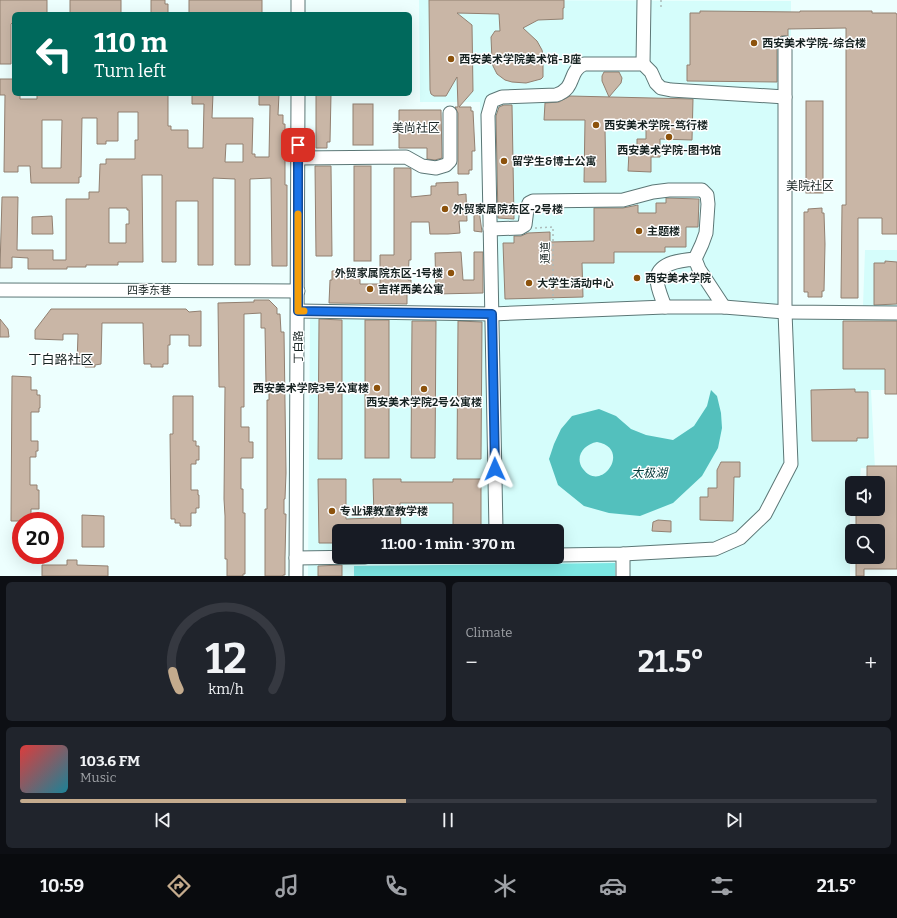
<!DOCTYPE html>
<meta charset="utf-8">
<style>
:root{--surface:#171b24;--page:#20242c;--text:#f1f3f6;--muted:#9ea1a6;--line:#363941;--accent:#c4ab8d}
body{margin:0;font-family:Bitter,"Noto Sans SC",serif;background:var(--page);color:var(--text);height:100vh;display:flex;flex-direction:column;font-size:15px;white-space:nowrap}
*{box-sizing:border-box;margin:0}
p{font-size:13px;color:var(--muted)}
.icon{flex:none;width:22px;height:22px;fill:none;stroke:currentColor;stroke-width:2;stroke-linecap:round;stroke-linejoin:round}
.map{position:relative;height:576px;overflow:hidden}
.panel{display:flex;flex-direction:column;gap:6px;padding:6px;background:#0d0f14;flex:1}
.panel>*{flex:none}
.top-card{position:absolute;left:12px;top:12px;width:400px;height:84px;border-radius:6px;box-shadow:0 4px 16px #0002;background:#00695c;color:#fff;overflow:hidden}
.buttons{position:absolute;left:845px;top:476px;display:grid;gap:8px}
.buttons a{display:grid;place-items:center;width:40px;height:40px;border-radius:6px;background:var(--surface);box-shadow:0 4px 16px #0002;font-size:20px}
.speed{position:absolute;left:12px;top:512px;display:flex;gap:8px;font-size:20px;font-weight:700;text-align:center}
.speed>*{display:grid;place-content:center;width:52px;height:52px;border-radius:50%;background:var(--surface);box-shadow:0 4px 16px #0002;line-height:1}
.speed .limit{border:6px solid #d22;background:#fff;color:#111}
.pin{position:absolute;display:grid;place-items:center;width:34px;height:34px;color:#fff;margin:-17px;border-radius:8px;box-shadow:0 2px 6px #0006}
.me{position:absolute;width:44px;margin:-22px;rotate:359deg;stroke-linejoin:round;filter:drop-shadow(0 0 3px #0008)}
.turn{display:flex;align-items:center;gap:14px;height:84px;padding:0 16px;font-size:18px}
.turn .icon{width:52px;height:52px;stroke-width:2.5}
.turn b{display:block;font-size:28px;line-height:34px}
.big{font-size:30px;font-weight:700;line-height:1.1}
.panel .widget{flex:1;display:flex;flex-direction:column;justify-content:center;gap:6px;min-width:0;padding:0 14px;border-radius:6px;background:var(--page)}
.panel .dial{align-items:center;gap:0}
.dial svg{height:104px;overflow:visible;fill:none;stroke:var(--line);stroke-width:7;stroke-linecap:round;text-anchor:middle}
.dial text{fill:var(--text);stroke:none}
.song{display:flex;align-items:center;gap:12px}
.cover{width:48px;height:48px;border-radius:6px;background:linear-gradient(135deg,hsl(0 70% 55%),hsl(190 70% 35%))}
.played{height:4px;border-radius:2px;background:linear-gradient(90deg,var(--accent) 45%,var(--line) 45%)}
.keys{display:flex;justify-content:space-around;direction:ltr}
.heat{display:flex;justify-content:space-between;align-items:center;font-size:22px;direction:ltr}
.panel .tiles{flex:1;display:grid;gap:6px;grid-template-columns:1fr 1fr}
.widget:last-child{grid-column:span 2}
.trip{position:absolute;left:332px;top:524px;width:232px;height:40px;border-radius:6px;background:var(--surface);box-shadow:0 4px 16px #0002;font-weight:700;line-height:40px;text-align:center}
.tab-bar{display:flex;height:64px;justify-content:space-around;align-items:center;background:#090b0e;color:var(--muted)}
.tab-bar .icon{width:28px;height:28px}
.tab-bar .selected{color:var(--accent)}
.tab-bar b{font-size:18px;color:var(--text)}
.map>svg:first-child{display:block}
.built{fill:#d5fdfb;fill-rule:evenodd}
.green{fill:#7de7e3}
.water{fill:#53c0bd;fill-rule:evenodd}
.building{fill:#c9b6a6;stroke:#928071;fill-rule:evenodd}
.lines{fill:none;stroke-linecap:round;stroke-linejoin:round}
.minor-casing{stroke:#5c7776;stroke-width:15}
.path{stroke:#acbcbb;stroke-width:1.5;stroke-dasharray:2 3;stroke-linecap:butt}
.minor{stroke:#fff;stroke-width:13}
.route-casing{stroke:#114b97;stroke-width:10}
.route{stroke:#1a73e8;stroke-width:7}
.slow{stroke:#f59e0b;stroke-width:7}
.poi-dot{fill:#8c520c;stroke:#fff;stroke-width:1.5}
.labels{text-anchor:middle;stroke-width:3;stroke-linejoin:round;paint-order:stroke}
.poi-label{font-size:11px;font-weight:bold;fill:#172322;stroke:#fff;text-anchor:start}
.street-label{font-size:11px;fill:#172322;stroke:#fff}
.neighbourhood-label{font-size:12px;fill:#172322;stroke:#fff}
.water-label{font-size:12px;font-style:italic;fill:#033938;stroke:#fff}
.quarter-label{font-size:13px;fill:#172322;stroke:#fff}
</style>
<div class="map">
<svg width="897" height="576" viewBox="0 0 897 576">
<rect width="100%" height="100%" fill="#edfffe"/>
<path class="built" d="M419,0L791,1V308L863,306L865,250H897V390H871L875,469L861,468L860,478H850V576H308L310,317H485L480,102H420ZM339,531H557V557H339Z"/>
<polygon class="green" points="615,563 615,576 354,576 354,566"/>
<path class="water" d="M711,390L717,396L721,413L722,428L718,448L702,476L673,503L640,516L609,513L584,506L558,485L549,459L554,444L561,429L572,416L599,409L616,416L631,429L646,435L673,440L694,426L707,406ZM597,442C632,448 602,494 583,469C574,457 584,444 597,442Z"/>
<g class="building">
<polygon points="0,0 47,0 47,14 14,14 14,21 11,24 11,64 0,64"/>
<rect x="70" y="0" width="51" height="14"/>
<polygon points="151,0 165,0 165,4 168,4 168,14 151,14"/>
<rect x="189" y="0" width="73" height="14"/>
<polygon points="429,0 564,0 564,8 563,8 563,19 538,20 523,28 537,41 542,50 543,55 543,77 541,79 526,83 512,82 505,80 497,74 493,66 492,60 491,37 495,31 500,31 499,14 457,13 472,25 473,91 459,107 471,107 471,111 473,111 475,151 472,151 472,170 469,170 469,174 458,174 458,113 455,107 458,107 457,77 446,96 434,96 431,94 430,90"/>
<polygon points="700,11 800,12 800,11 872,11 872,13 896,13 897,15 897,234 882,234 882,218 858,218 858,298 841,298 842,205 846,205 846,28 788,29 788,36 781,36 777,43 777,82 687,81 687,65 690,65 690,13 700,13"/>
<polygon points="604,72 619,72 622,78 621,83 609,97 602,81 602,76"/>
<path d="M0,79H14V94H20V99H37V94H168V126H171V130H188V148H203L204,104H192V94H213L212,118H253L252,154H255V157H269L270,105H259V94H279L278,115H283V124H285V185H287V266H272L271,178L250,179V265H235V179L213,178V265H198V201H176V262H162V175H142L143,262H118V265H86V267H67V269H28V258L12,257V268H0L2,197H18L17,250H53V260H66V199H89V192H99L100,164H106V159H135V140H138V112H118V141H106V144H97V118H82L81,177H79V183H31L30,166H18V172H4L5,95H0ZM42,120H62L61,168H42ZM226,144H243V162H225ZM109,208H127V210H129V224H126V243H109Z"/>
<polygon points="316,94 331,94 330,142 327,142 327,148 316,148"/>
<polygon points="570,96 693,99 692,140 660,139 660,157 651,157 651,172 628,171 629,152 637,153 637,139 646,139 646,121 607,120 607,129 605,129 606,182 584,182 585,120 544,120 545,103 559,102"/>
<rect x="806" y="101" width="17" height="92"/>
<rect x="353" y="104" width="20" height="41"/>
<polygon points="504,105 512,105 514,219 498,218 496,116 499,107"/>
<polygon points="399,110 441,110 442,158 435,160 427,159 427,148 399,148"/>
<polygon points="315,166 331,166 332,256 316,256"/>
<rect x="354" y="166" width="17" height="95"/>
<polygon points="394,168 409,168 411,169 411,197 431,195 431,186 436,186 436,183 458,182 458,195 466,194 467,221 459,221 460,233 448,234 430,234 429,222 411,222 411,260 409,260 408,280 411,280 411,292 407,292 407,304 329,303 330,280 332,280 332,271 360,270 360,284 380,284 380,255 394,255"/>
<polygon points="666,198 699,199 698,227 686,227 686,247 665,247 665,252 614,252 614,263 582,263 583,297 505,299 503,243 514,243 514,236 521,236 528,233 550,232 550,242 594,241 594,208 623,208 638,205 638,213 656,213 656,203 666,203"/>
<polygon points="822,208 822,213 824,213 825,244 824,291 822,291 822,297 808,297 808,292 804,292 804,212 808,212 808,209"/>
<polygon points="474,210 479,210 482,232 474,231"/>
<polygon points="52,216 53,234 32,234 32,217"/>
<polygon points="461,252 463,280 474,280 474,252 483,252 483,293 436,294 435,253"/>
<polygon points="885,261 897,262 897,304 874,305 874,263 885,263"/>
<polygon points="254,300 269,300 277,308 277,314 280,314 281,332 284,332 286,473 285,499 284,499 284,514 286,514 285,558 285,575 283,575 283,576 265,576 265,509 267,509 267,400 269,400 269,384 266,384 265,328 261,328 261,313 244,314 244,407 241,407 241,427 249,427 249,442 253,442 253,458 241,458 241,489 243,489 243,513 245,513 245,574 243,574 243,576 227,576 227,559 225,559 225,516 224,499 225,387 219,387 218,303 254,302"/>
<polygon points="51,309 186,309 189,312 201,311 201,346 189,346 189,335 170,335 170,345 168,345 168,364 163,364 163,367 151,367 151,364 144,364 143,323 102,323 101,364 95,365 95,367 85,367 85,364 77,364 78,334 63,334 63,340 35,339 35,330"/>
<polygon points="0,319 8,329 9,337 0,337"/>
<polygon points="319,319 342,320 342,459 318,459"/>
<rect x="365" y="320" width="24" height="138"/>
<polygon points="412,321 436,321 435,458 411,458"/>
<polygon points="458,321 482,322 481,459 457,459"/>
<polygon points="843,321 897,321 897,394 885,394 885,369 843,369"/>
<polygon points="12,376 31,377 31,390 37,390 37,395 40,395 40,408 39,408 39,412 31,412 31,441 38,441 38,451 36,451 36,457 30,457 30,485 37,485 37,490 39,490 39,509 31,509 31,521 11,521"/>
<polygon points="855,389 855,392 868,392 868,438 857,438 857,441 812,441 811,390"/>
<polygon points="173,396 193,396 193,441 196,441 196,446 199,446 199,460 196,460 196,464 191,464 191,490 198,490 198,495 199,495 199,508 196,508 196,513 191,513 191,526 180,526 180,523 175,523 175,519 171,519 170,434 173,434"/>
<polygon points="721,462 740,462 740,477 734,477 733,521 700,520 700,497 708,497 708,488 717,488 717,470"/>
<polygon points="867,466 897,466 897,569 864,569 864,576 856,576 856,557 878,557 878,531 856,531 856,509 878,509 878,483 867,483"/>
<polygon points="318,479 346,479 346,519 374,518 373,479 401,479 401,482 453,482 453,479 481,479 481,531 453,531 453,503 400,503 401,531 339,531 339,543 319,543"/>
<polygon points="82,515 104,516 104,547 82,547"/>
<polygon points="658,520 671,521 671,532 652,531 653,522"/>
<polygon points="67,560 77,560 77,565 108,566 108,576 42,576 42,565 67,565"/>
<polygon points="342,565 342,576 318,576 318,566"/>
</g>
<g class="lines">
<g class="minor-casing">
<g id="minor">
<polyline points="298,0 298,14"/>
<polyline points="643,64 644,0"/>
<polyline points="298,158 406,157 422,166 436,168 446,165 450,161 450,113"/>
<polyline points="490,229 520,228 525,225 527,209 529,203 533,201 623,200 653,192 669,190 702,190 707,195 708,204 706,233 702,244 695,259"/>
<polyline points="0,290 298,291"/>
<path d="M665,307C662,298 656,286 657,277C660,262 683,260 695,259L699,269L724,307"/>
<polyline points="298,311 492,314 665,307 724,307 785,312 897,313"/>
<path d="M496,531L488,115L492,101L502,97L556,95C577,88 567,72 584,64H643L651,72L656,83L661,88L671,90L785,97"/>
<polyline points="623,554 623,576"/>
<polyline points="557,555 623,554 715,549 740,538 765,514 791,464 785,312 785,43"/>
<polyline points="296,558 365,557"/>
<polyline points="296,576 298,94"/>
</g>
</g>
<g class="path">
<polyline points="661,7 661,0"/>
<polyline points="535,228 553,227 553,300"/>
</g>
<use href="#minor" class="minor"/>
</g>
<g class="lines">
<g class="route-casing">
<polyline id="route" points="298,145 298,311 492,314 495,469"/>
</g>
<use href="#route" class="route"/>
<polyline class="slow" points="298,214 298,311 304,311"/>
</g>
<g class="poi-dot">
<circle cx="754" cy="43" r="4"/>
<circle cx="451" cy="59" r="4"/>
<circle cx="596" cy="125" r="4"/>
<circle cx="669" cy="137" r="4"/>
<circle cx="504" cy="161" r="4"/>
<circle cx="445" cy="209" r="4"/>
<circle cx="639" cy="231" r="4"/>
<circle cx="451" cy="273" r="4"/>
<circle cx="637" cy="278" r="4"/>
<circle cx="529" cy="283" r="4"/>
<circle cx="370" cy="289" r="4"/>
<circle cx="377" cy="388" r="4"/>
<circle cx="424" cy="389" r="4"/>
<circle cx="332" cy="511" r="4"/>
</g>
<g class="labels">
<g class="poi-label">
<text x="762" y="47">西安美术学院-综合楼</text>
<text x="459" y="63">西安美术学院美术馆-B座</text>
<text x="604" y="129">西安美术学院-笃行楼</text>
<text x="669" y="154" text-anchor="middle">西安美术学院-图书馆</text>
<text x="512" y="165">留学生&amp;博士公寓</text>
<text x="453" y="213">外贸家属院东区-2号楼</text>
<text x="647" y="235">主题楼</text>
<text x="443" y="277" text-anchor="end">外贸家属院东区-1号楼</text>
<text x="645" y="282">西安美术学院</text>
<text x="537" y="287">大学生活动中心</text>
<text x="378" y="293">吉祥西美公寓</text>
<text x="369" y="392" text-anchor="end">西安美术学院3号公寓楼</text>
<text x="424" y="406" text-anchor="middle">西安美术学院2号公寓楼</text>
<text x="340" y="515">专业课教室教学楼</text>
</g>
<g class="street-label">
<text transform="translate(545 253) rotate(-90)" y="4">通道</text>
<text x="149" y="294">四季东巷</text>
<text transform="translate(298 347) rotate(-90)" y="4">丁白路</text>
</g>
<g class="neighbourhood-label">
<text x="416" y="132">美尚社区</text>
<text x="810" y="190">美院社区</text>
</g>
<g class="water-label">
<text x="649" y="477">太极湖</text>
</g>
<g class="quarter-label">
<text x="61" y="364">丁白路社区</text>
</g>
</g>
</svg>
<div class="buttons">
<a><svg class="icon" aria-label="sound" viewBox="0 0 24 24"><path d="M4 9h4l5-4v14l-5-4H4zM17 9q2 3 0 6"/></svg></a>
<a><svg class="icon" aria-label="search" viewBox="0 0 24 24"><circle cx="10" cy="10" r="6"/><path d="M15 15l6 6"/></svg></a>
</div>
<div class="speed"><div class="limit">20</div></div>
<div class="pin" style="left:298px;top:145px;background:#d93025"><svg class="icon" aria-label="arrive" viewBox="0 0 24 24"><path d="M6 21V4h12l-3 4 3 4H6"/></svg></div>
<svg class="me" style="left:495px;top:469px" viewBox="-20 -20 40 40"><path d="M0-17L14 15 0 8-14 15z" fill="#1a73e8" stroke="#fff" stroke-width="4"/></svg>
<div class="trip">11:00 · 1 min · 370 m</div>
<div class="top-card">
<div class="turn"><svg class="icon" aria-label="left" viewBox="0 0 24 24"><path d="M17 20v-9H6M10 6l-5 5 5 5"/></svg><div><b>110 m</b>Turn left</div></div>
</div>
</div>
<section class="panel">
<div class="tiles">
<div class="widget dial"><svg viewBox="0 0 100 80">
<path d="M14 69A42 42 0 1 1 86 69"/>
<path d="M14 69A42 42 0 0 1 9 55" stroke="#c4ab8d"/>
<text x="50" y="56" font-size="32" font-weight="700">12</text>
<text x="50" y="72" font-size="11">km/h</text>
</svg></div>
<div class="widget"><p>Climate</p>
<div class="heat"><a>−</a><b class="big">21.5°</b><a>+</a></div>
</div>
<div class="widget">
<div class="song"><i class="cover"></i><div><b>103.6 FM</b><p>Music</p></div></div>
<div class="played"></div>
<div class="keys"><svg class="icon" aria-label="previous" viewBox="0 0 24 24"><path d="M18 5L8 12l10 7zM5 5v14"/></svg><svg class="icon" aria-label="pause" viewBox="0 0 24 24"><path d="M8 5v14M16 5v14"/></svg><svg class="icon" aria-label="next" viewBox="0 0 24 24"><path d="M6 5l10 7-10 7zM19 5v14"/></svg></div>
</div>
</div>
</section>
<nav class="tab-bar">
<b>10:59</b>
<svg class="icon selected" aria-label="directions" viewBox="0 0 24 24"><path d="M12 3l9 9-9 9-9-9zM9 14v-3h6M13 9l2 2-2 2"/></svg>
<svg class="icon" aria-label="music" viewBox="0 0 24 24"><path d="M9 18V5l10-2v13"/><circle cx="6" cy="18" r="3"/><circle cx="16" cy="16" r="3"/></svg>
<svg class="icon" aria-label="phone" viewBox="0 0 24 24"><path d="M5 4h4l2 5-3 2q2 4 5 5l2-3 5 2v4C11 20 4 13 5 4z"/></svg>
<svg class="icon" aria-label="climate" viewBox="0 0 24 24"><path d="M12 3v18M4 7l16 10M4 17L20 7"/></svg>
<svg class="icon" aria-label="car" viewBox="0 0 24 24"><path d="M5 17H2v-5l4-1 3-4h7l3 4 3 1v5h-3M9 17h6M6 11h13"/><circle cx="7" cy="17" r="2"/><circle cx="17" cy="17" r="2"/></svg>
<svg class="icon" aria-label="filters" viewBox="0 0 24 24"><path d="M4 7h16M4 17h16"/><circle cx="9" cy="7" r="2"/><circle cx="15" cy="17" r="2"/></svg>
<b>21.5°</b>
</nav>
